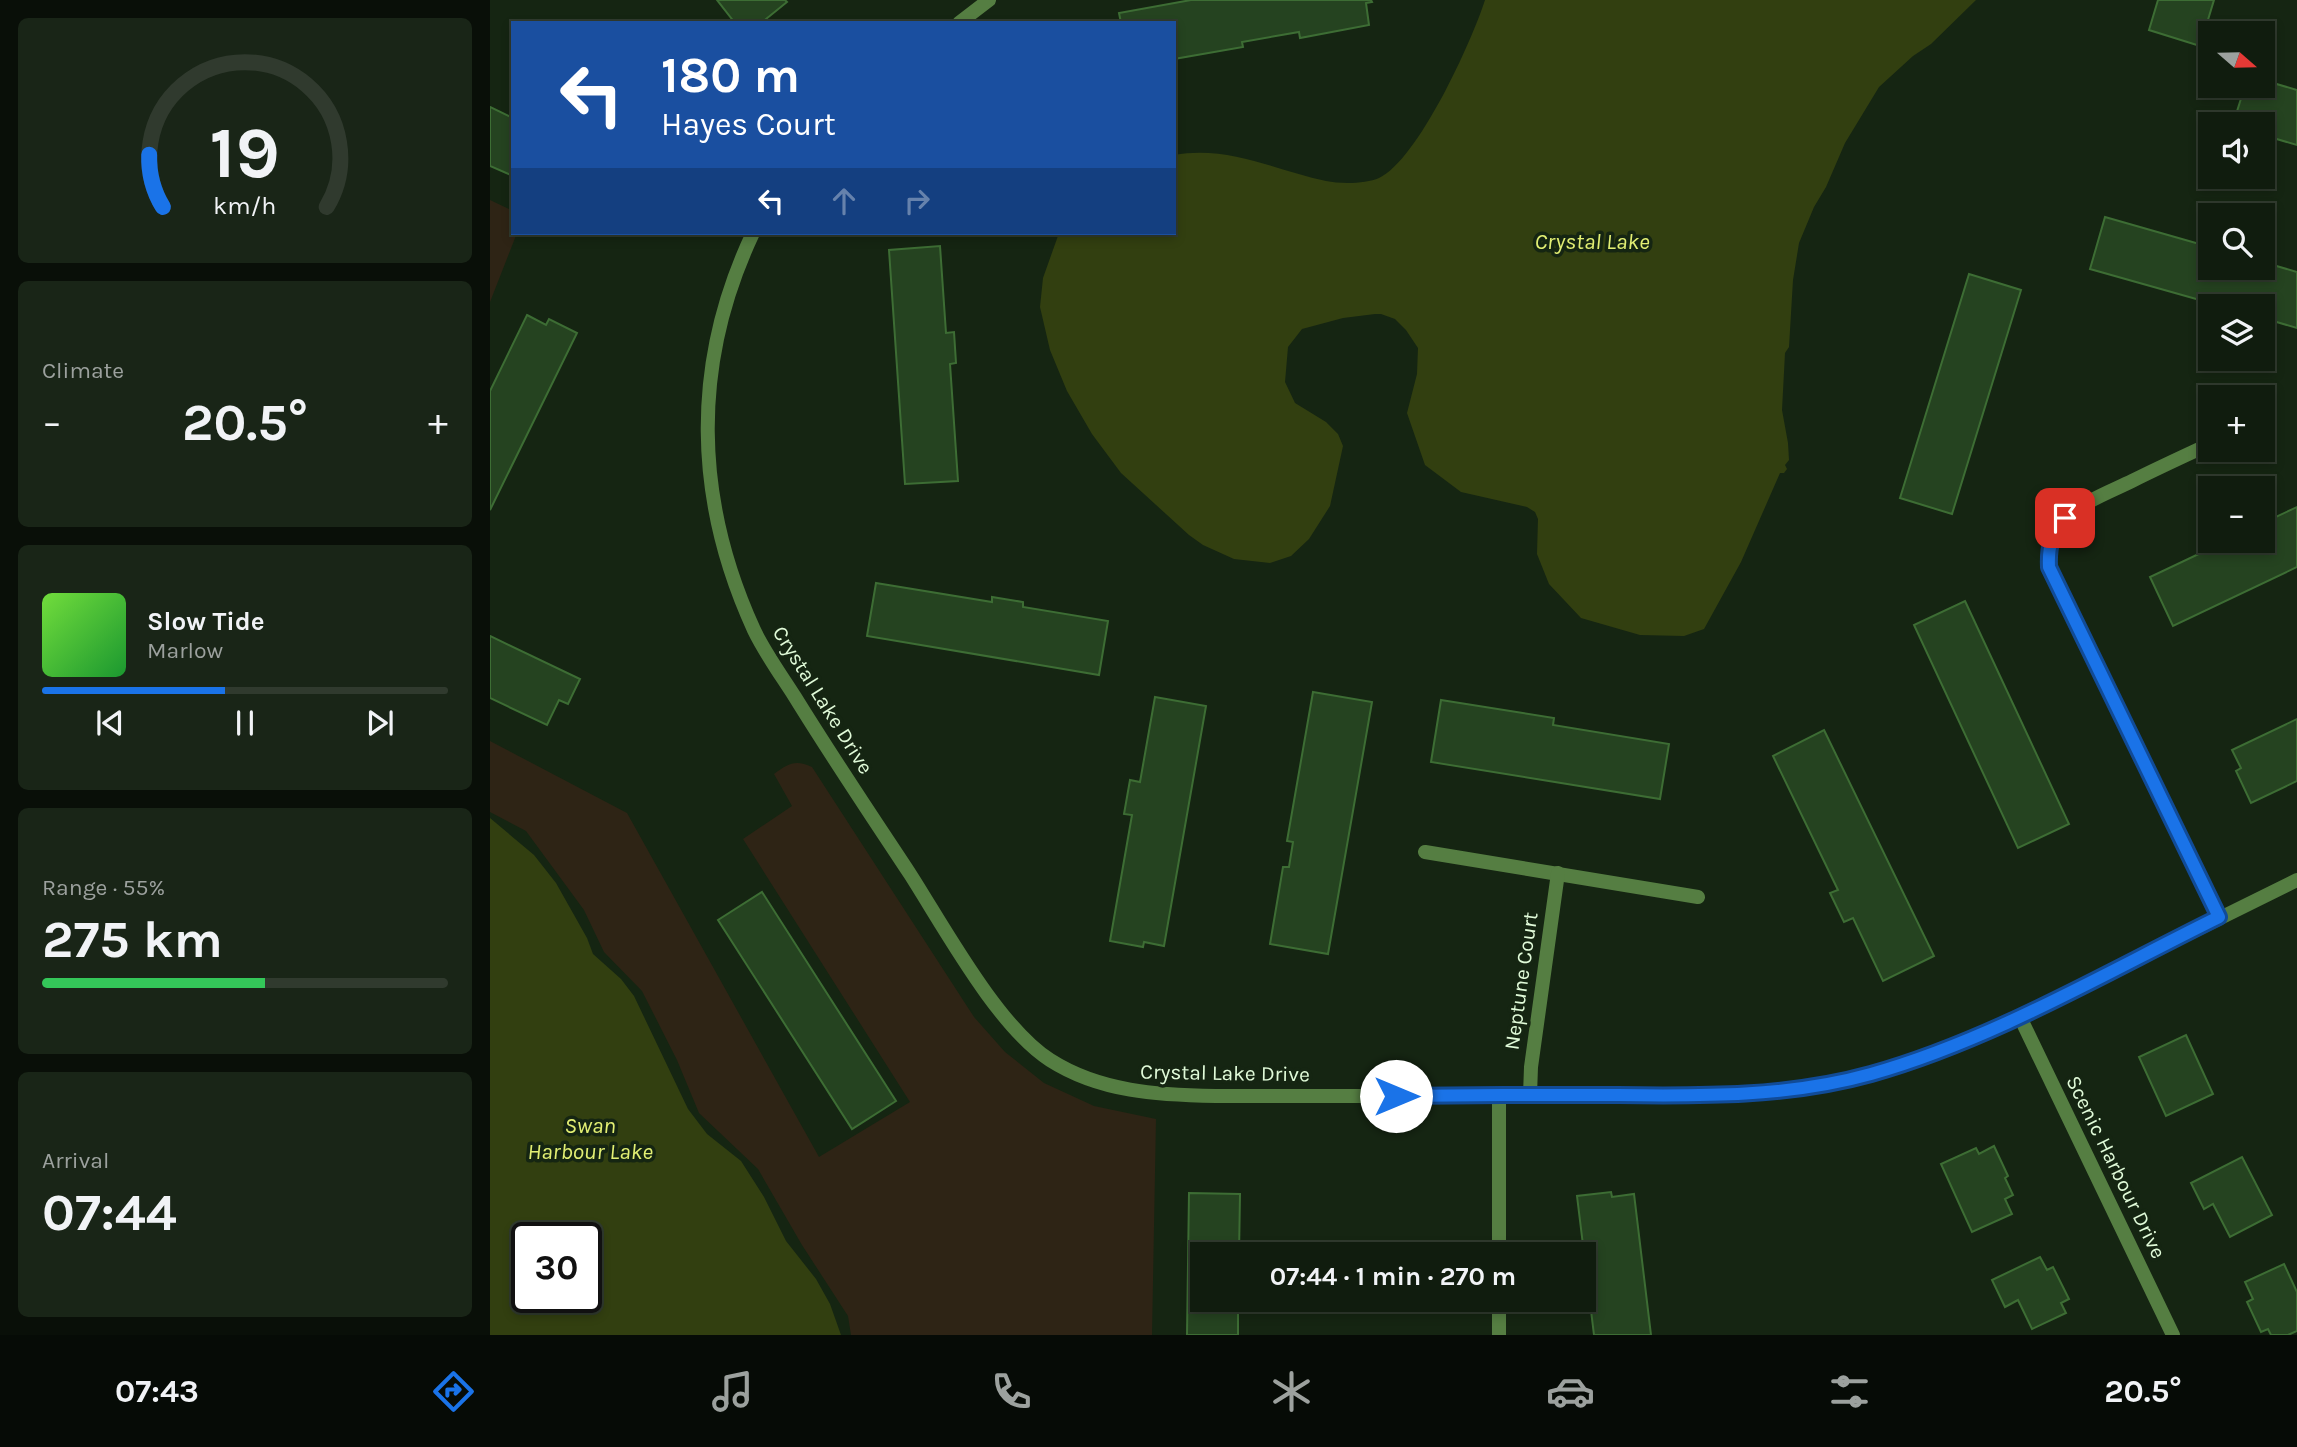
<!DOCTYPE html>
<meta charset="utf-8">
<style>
:root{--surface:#101c0e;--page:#192517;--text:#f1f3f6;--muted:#9ca19e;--line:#303a2e;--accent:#1a73e8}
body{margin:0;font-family:Karla,sans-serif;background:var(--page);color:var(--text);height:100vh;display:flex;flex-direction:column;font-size:26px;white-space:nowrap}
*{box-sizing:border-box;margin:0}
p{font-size:23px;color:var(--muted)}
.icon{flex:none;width:38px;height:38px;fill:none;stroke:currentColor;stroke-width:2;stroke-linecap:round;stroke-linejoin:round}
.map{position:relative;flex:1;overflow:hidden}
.panel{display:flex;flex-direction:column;gap:18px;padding:18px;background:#090f08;width:490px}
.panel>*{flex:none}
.banner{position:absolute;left:21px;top:21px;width:665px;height:214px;border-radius:0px;box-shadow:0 4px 10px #0003,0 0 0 2px var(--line);background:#1a4fa0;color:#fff;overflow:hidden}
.needle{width:46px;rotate:110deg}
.fabs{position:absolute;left:1708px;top:21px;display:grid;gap:14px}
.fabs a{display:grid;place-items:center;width:77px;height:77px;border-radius:0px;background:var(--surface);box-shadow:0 4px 10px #0003,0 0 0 2px var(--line);font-size:35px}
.speed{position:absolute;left:21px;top:1222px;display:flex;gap:14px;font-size:35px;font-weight:700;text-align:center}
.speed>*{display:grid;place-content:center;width:91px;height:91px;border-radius:50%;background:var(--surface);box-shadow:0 4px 10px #0003,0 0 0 2px var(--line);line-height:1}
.speed .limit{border:4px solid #111;border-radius:10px;background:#fff;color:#111}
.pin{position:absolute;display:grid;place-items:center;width:60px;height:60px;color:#fff;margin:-30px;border-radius:14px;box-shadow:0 4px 10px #0006}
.me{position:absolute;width:77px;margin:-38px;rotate:90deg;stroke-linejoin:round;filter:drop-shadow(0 0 5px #0008)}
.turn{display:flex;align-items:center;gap:24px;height:147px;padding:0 35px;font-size:32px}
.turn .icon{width:91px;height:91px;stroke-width:2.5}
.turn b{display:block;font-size:49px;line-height:60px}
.lanes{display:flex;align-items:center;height:66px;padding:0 35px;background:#0003;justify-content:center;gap:35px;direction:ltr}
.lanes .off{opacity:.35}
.big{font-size:52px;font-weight:700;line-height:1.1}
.panel .widget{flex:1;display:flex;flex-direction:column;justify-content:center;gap:10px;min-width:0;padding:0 24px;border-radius:10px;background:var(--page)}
.panel .dial{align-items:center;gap:0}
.dial svg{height:182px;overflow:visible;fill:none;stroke:var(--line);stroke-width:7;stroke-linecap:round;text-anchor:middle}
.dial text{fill:var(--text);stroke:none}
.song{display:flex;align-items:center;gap:21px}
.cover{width:84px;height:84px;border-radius:10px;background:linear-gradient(135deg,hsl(100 70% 55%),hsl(130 70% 35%))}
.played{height:7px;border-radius:4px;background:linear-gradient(90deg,var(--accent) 45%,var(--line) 45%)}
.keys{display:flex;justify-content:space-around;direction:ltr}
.heat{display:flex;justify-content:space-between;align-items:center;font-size:38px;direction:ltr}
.charge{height:10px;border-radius:5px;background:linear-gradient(90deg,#34c759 55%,var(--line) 0)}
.trip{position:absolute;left:700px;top:1242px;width:406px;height:70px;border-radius:0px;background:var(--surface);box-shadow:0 4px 10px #0003,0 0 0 2px var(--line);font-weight:700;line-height:70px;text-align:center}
.tabs{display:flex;height:112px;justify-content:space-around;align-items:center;background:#060b06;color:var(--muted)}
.tabs .icon{width:49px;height:49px}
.tabs .active{color:var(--accent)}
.tabs b{font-size:32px;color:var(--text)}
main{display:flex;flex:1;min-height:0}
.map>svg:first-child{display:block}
.green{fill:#2e2415}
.water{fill:#323f10;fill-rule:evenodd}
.building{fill:#254320;stroke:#3d6d34;stroke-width:2}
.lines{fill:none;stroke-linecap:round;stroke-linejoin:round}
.service{stroke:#557e42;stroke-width:14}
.minor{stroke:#557e42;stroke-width:14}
.route-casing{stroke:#114b97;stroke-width:18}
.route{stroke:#1a73e8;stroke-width:12}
.labels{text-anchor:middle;stroke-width:7;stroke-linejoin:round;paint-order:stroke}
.street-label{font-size:21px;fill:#e1fbd9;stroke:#152512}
.water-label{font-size:23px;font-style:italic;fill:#e2ef73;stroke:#152512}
</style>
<main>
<section class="panel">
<div class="widget dial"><svg viewBox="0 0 100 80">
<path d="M14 69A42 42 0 1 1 86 69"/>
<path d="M14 69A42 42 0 0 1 8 46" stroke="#1a73e8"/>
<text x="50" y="56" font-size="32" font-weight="700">19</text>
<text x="50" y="72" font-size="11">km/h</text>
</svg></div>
<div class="widget"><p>Climate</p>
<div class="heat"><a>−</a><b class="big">20.5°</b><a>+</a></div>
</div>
<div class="widget">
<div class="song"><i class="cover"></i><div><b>Slow Tide</b><p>Marlow</p></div></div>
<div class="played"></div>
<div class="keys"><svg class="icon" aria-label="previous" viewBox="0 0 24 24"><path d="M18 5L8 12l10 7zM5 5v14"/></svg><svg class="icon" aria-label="pause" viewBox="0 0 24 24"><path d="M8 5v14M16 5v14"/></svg><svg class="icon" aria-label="next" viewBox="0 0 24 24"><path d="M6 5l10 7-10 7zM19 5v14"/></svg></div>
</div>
<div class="widget"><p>Range · 55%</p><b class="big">275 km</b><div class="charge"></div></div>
<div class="widget"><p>Arrival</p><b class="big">07:44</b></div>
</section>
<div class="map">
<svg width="1807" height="1335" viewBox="0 0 1807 1335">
<rect width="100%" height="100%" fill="#152512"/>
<g class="green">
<polygon points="0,200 23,211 23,233 27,233 0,302"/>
<path d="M0,741L137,813L329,1157L420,1102L253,839L302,806L284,774C298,764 305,759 322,767L484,1017L515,1052L554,1083L604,1106L666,1119L662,1335H361L358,1316L312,1245L268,1169L209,1113L187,1060L152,991L114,952L94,910L36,831L0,812Z"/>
</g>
<g class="water">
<path d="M995,0H1486L1441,44L1423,56L1389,87L1355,143L1336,187L1324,207L1309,243L1303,280L1299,347L1295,353L1292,410L1298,443L1299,460L1295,465L1297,469L1294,473H1290L1251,562L1214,629L1194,636L1150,635L1091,618L1059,584L1047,554L1048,519L1045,512L1037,507L971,492L935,465L917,413L927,374L928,348L916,330L905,319L891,314H885L853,318L812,329L798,347L795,382L805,403L836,422L848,434L853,446L840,506L819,539L801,556L780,563L744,559L713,545L699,535L631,473L602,434L577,391L560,350L550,307L553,278L569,233H684V155C738,145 785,170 836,181C850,184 876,184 889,178C928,160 982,41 995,0Z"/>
<path d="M0,818L44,855L66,883L97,938L103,954L131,979L144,996L198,1109L217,1134L251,1161L274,1197L296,1241L326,1279L340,1304L351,1335H0ZM37,1237H96V1297H37Z"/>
</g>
<g class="building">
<polygon points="227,0 295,0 297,2 271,23 245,23"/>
<polygon points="701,0 881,0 882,2 876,3 879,25 810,38 809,32 752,42 753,47 684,59 684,23 631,23 629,13"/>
<polygon points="1668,0 1724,0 1710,46 1659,30"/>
<polygon points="1773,80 1807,90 1807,145 1773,135 1773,124 1743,124 1755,86 1773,86"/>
<polygon points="0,107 23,118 23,176 0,166"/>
<polygon points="1615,217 1720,247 1720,268 1773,268 1773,262 1807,272 1807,328 1773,318 1773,306 1731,306 1600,269"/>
<polygon points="450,246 456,333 464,332 466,363 460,364 468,481 415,484 399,250"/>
<polygon points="1479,274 1531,290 1462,514 1410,498"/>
<polygon points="37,315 56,325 59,319 87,333 0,510 0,391"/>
<polygon points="1807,507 1807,567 1683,626 1660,577 1736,541 1773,541 1773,523"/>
<polygon points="386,583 502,602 502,597 533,602 533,607 618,621 609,675 377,636"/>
<polygon points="1475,601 1579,824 1528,848 1424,625"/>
<polygon points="0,636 90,679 78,704 69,700 57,725 0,698"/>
<polygon points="823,692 882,702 838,954 780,944 793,867 799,867 803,842 797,841"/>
<polygon points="665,697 716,706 674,946 654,942 653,947 620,941 642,815 634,814 640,780 650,782"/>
<polygon points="951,700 1064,718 1063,725 1179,744 1170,799 941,762"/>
<polygon points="1807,719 1807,781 1761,803 1746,771 1751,768 1742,750"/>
<polygon points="1334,730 1444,956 1393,981 1363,918 1354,922 1340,893 1348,890 1283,756"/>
<polygon points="272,892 406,1101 362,1129 228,920"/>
<polygon points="1696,1035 1723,1094 1676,1116 1649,1057"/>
<polygon points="1504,1146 1518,1176 1515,1178 1523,1195 1515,1199 1522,1214 1482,1232 1451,1164 1486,1148 1489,1154"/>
<polygon points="1752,1157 1782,1215 1740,1237 1723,1204 1714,1209 1701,1183"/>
<polygon points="1121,1192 1122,1197 1144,1194 1161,1335 1104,1335 1087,1196"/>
<polygon points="699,1193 750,1194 749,1255 712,1255 712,1300 748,1300 748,1335 697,1335"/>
<polygon points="1550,1257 1557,1270 1563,1267 1579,1299 1571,1303 1576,1313 1542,1329 1528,1300 1515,1307 1502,1280"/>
<polygon points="1794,1264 1807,1292 1807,1331 1798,1335 1781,1335 1778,1329 1771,1332 1757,1302 1763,1299 1755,1282"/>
</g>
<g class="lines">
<g class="service">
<path d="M1720,444C1694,456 1668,468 1642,481C1598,502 1541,520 1565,581L1729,917"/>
<polyline points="935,852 1208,897"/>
<polyline points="1040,1095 1041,1067 1068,873"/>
</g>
<g class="minor">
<polyline points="469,23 499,0"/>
<path d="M263,233C201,364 204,499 264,630C275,653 291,675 305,697C342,757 381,815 420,874C454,927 508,1027 560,1060C610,1092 668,1095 726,1096H1238L1324,1086L1380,1075L1433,1058L1530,1017L1807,880"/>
<polyline points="1530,1017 1683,1335"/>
<polyline points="1009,1096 1009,1255"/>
<polyline points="1009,1300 1009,1335"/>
</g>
</g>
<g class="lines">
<g class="route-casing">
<path id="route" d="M906,1096C977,1095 1047,1095 1118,1095C1207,1096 1295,1098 1381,1074C1502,1040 1617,972 1729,917L1559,567C1558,546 1562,533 1575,518"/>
</g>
<use href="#route" class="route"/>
</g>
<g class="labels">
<g class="street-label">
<text transform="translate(333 700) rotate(58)" y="7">Crystal Lake Drive</text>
<text transform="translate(1031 981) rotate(-82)" y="7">Neptune Court</text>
<text transform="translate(735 1073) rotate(1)" y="7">Crystal Lake Drive</text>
<text transform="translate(1626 1167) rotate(64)" y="7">Scenic Harbour Drive</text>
</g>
<g class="water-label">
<text x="1102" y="249">Crystal Lake</text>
<text x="100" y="1133">Swan<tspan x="100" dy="26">Harbour Lake</tspan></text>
</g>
</g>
</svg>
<div class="fabs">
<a><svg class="needle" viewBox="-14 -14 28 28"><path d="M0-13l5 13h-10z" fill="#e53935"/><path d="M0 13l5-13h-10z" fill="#9ca19e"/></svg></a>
<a><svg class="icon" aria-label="sound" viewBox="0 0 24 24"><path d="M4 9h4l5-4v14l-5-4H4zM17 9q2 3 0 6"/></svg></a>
<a><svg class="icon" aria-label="search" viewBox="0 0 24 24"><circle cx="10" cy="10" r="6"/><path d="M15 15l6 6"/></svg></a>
<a><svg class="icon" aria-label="layers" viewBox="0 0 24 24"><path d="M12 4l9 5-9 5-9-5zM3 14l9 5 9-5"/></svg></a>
<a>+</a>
<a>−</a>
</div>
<div class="speed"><div class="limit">30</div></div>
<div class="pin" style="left:1575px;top:518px;background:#d93025"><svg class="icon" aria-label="arrive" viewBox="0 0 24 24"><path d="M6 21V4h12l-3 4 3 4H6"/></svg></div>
<svg class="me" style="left:906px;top:1096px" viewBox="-20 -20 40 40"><circle r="19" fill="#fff"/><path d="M0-13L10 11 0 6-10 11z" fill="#1a73e8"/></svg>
<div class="trip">07:44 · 1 min · 270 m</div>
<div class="banner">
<div class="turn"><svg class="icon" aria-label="left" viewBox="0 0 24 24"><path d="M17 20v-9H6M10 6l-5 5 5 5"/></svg><div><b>180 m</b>Hayes Court</div></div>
<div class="lanes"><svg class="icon" aria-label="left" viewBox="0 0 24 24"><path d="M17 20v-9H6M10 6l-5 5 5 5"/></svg><svg class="icon off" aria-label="ahead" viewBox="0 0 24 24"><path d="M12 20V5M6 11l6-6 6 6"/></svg><svg class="icon off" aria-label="right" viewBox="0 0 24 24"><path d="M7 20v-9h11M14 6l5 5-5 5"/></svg></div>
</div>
</div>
</main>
<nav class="tabs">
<b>07:43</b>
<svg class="icon active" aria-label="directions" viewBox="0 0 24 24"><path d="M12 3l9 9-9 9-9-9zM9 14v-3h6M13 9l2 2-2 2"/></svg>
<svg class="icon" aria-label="music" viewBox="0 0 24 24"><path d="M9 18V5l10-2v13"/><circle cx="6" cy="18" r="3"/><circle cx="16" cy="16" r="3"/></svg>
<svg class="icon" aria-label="phone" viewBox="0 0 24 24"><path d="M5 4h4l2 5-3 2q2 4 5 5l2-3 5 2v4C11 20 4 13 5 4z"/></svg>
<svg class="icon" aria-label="climate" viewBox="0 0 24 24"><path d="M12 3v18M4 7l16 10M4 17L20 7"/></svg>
<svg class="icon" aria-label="car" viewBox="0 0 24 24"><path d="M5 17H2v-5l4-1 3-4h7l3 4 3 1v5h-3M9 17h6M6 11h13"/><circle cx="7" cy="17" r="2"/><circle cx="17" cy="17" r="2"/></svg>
<svg class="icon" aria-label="filters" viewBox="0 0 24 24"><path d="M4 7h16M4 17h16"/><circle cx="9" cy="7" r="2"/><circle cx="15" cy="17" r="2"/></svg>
<b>20.5°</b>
</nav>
